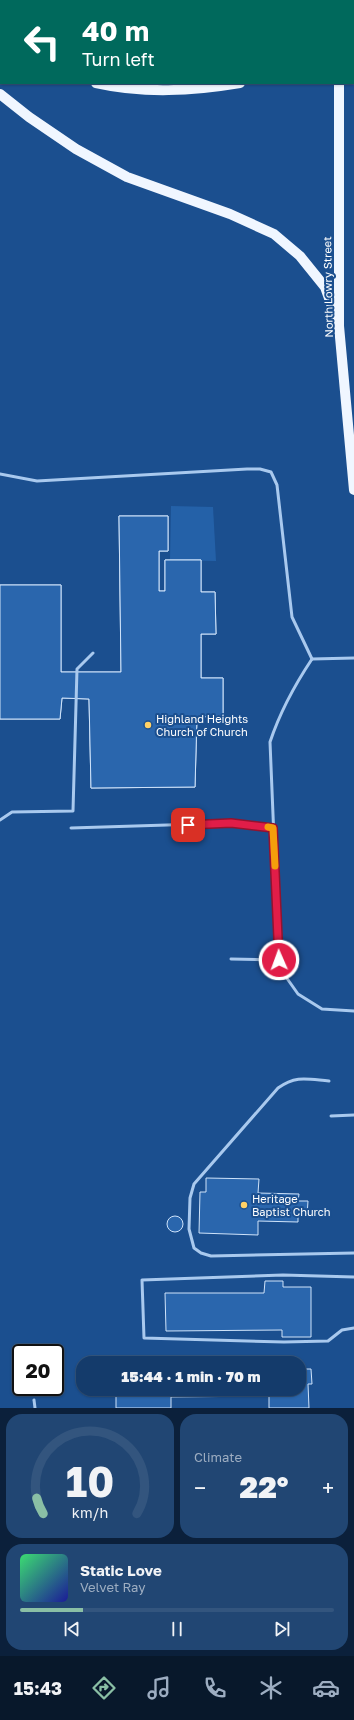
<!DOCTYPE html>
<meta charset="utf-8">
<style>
:root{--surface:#143b6b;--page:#214673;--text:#f1f3f6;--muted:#9dadc1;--line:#33557e;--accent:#8abfa5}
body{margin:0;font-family:"Golos Text",sans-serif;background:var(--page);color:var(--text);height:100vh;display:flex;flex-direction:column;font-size:15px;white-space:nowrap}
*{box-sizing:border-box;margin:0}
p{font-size:13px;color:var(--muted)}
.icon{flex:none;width:22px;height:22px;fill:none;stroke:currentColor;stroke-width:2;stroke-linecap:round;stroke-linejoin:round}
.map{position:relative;height:1408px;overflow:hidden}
.panel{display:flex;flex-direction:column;gap:6px;padding:6px;background:#0b203b;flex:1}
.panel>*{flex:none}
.top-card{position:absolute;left:0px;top:0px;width:354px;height:84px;box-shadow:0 1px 3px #0004,0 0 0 1px var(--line);background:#00695c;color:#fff;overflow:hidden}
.speed{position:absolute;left:12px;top:1344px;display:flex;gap:8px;font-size:20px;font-weight:700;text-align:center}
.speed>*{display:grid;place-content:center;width:52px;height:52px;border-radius:50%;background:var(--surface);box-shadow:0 1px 3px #0004,0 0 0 1px var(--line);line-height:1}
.speed .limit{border:2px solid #111;border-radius:6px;background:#fff;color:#111}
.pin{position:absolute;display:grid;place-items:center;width:34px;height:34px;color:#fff;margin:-17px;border-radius:8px;box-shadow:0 2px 6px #0006}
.me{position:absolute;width:44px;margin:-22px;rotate:358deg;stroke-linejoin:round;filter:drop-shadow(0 0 3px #0008)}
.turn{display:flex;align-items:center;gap:14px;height:84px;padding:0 16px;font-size:18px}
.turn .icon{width:52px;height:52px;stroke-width:2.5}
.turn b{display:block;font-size:28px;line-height:34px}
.big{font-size:30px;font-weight:800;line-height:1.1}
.panel .tile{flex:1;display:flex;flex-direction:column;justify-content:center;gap:6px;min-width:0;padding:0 14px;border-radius:16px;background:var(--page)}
.panel .dial{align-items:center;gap:0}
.dial svg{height:104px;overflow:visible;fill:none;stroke:var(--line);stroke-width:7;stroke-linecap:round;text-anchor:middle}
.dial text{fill:var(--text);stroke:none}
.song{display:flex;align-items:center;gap:12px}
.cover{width:48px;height:48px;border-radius:6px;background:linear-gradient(135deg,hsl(140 70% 55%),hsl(240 70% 35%))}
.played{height:4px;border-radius:2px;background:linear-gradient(90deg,var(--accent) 20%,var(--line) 20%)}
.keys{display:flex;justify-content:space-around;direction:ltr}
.heat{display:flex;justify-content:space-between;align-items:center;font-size:22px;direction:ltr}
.panel .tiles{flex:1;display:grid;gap:6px;grid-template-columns:1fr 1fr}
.tile:last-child{grid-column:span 2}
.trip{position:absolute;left:76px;top:1356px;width:230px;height:40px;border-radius:16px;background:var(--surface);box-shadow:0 1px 3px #0004,0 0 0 1px var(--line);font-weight:800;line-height:40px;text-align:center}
.menu{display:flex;height:64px;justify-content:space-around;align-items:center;background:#08182b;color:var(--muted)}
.menu .icon{width:28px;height:28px}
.menu .on{color:var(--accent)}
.menu b{font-size:18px;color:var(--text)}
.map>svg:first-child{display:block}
.green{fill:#2461a8}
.building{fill:#2a66ad;stroke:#cfe3fa}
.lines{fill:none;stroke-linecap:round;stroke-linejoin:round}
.service{stroke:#a9c9ee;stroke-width:3}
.primary{stroke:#f0f6ff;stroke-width:10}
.route-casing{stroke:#92132f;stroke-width:10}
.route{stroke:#e11d48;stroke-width:7}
.slow{stroke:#f59e0b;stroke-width:7}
.poi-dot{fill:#ffd166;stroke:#1b4f8f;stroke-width:1.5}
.labels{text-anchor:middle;stroke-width:4;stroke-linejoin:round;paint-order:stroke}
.street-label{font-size:11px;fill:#fff;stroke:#1b4f8f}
.poi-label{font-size:11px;fill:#fff;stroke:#1b4f8f;text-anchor:start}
</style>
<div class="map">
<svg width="354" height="1408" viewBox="0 0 354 1408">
<rect width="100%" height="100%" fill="#1b4f8f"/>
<polygon class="green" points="171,506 213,507 216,561 170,560"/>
<g class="building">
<polygon points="119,516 168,516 168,551 159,551 159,591 165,591 165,560 201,560 201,592 215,592 216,634 201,634 201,678 223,678 223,716 197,717 195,787 91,788 89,699 62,698 60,719 0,719 0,585 61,585 61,672 121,672"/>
<polygon points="119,516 168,516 168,551 159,551 159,591 165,591 165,560 201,560 201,592 215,592 216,634 201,634 201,678 223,678 223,716 197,717 195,787 91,788 89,699 62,698 60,719 0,719 0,585 61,585 61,672 121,672"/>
<polygon points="206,1178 259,1179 258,1193 299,1194 298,1201 308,1201 307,1216 298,1215 298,1222 258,1221 258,1235 199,1233 200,1192 206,1192"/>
<circle cx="175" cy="1224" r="8"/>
<polygon points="265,1281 283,1281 283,1287 311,1287 311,1337 282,1337 282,1330 166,1331 165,1293 264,1293"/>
<polygon points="299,1369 311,1369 312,1384 308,1384 309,1408 269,1408 269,1396 171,1397 171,1408 116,1408 116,1389 299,1389"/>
</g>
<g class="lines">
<g class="service">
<polyline points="0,474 37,481 247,469 260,469 271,472 277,485 292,617 312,659"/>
<path d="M312,659C294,686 280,712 270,742L279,960L286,977L298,994L322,1009L354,1011"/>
<polyline points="312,659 354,658"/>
<polyline points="0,820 12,812 73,811 77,669 93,653"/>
<polyline points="71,828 231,823 273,828"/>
<polyline points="231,959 279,960"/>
<path d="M329,1081C307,1079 296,1075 278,1088L194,1184L190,1198L189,1229L194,1248L201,1253L211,1256L354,1253"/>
<polyline points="331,1116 354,1115"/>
<polyline points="354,1277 283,1275 142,1280 144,1338 284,1342 328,1341 342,1330 354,1328"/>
<polyline points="34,1400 35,1408"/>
</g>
<g class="primary">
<polyline points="169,0 175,1"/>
<polyline points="340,1 340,0"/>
<polyline points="353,26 354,25"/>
<polyline points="0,51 1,51"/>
<polyline points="353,58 354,60"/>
<path d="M96,83C145,94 192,91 240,83"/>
<polyline points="339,83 339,326 354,490"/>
<polyline points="0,94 29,117 76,149 127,177 230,214 274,234 300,256 325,287 339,326"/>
</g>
</g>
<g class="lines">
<g class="route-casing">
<polyline id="route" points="188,825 231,823 273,828 279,960"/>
</g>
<use href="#route" class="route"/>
<polyline class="slow" points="268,827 273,828 275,866"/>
</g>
<g class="poi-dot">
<circle cx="148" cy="725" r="4"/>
<circle cx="244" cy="1205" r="4"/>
</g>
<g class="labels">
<g class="street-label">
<text transform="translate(328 287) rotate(-91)" y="4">North Lowry Street</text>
</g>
<g class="poi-label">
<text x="156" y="723">Highland Heights<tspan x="156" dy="13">Church of Church</tspan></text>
<text x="252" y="1203">Heritage<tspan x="252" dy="13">Baptist Church</tspan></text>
</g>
</g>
</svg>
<div class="speed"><div class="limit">20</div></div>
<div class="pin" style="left:188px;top:825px;background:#d93025"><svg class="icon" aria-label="arrive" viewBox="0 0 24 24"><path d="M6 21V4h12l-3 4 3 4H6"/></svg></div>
<svg class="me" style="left:279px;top:960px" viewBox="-20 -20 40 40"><circle r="17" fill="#e11d48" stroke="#fff" stroke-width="3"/><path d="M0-11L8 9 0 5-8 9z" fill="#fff"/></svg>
<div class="trip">15:44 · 1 min · 70 m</div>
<div class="top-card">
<div class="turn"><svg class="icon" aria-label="left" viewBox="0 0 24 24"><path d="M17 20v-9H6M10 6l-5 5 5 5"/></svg><div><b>40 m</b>Turn left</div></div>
</div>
</div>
<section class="panel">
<div class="tiles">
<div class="tile dial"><svg viewBox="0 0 100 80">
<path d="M14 69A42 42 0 1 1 86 69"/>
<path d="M14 69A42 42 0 0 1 9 57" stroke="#8abfa5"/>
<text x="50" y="56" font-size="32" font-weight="700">10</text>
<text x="50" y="72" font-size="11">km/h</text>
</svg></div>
<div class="tile"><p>Climate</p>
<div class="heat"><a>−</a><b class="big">22°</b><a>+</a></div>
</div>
<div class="tile">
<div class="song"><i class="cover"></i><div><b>Static Love</b><p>Velvet Ray</p></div></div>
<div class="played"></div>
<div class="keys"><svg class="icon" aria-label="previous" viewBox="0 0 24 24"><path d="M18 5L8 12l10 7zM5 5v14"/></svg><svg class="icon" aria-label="pause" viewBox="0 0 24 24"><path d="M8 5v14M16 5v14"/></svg><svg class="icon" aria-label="next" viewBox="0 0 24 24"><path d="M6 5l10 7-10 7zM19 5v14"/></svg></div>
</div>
</div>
</section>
<nav class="menu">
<b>15:43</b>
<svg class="icon on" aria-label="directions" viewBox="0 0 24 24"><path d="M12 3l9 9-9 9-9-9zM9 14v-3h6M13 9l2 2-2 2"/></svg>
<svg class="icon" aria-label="music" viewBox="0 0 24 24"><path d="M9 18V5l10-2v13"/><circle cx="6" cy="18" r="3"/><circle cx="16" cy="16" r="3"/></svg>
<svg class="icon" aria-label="phone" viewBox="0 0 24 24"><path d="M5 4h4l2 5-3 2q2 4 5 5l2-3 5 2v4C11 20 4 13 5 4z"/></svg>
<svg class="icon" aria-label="climate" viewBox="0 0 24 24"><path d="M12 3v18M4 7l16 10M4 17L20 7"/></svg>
<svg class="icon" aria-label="car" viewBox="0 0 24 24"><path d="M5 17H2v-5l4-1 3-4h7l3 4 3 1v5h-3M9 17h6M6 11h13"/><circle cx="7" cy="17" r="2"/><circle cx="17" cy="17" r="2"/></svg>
</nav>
